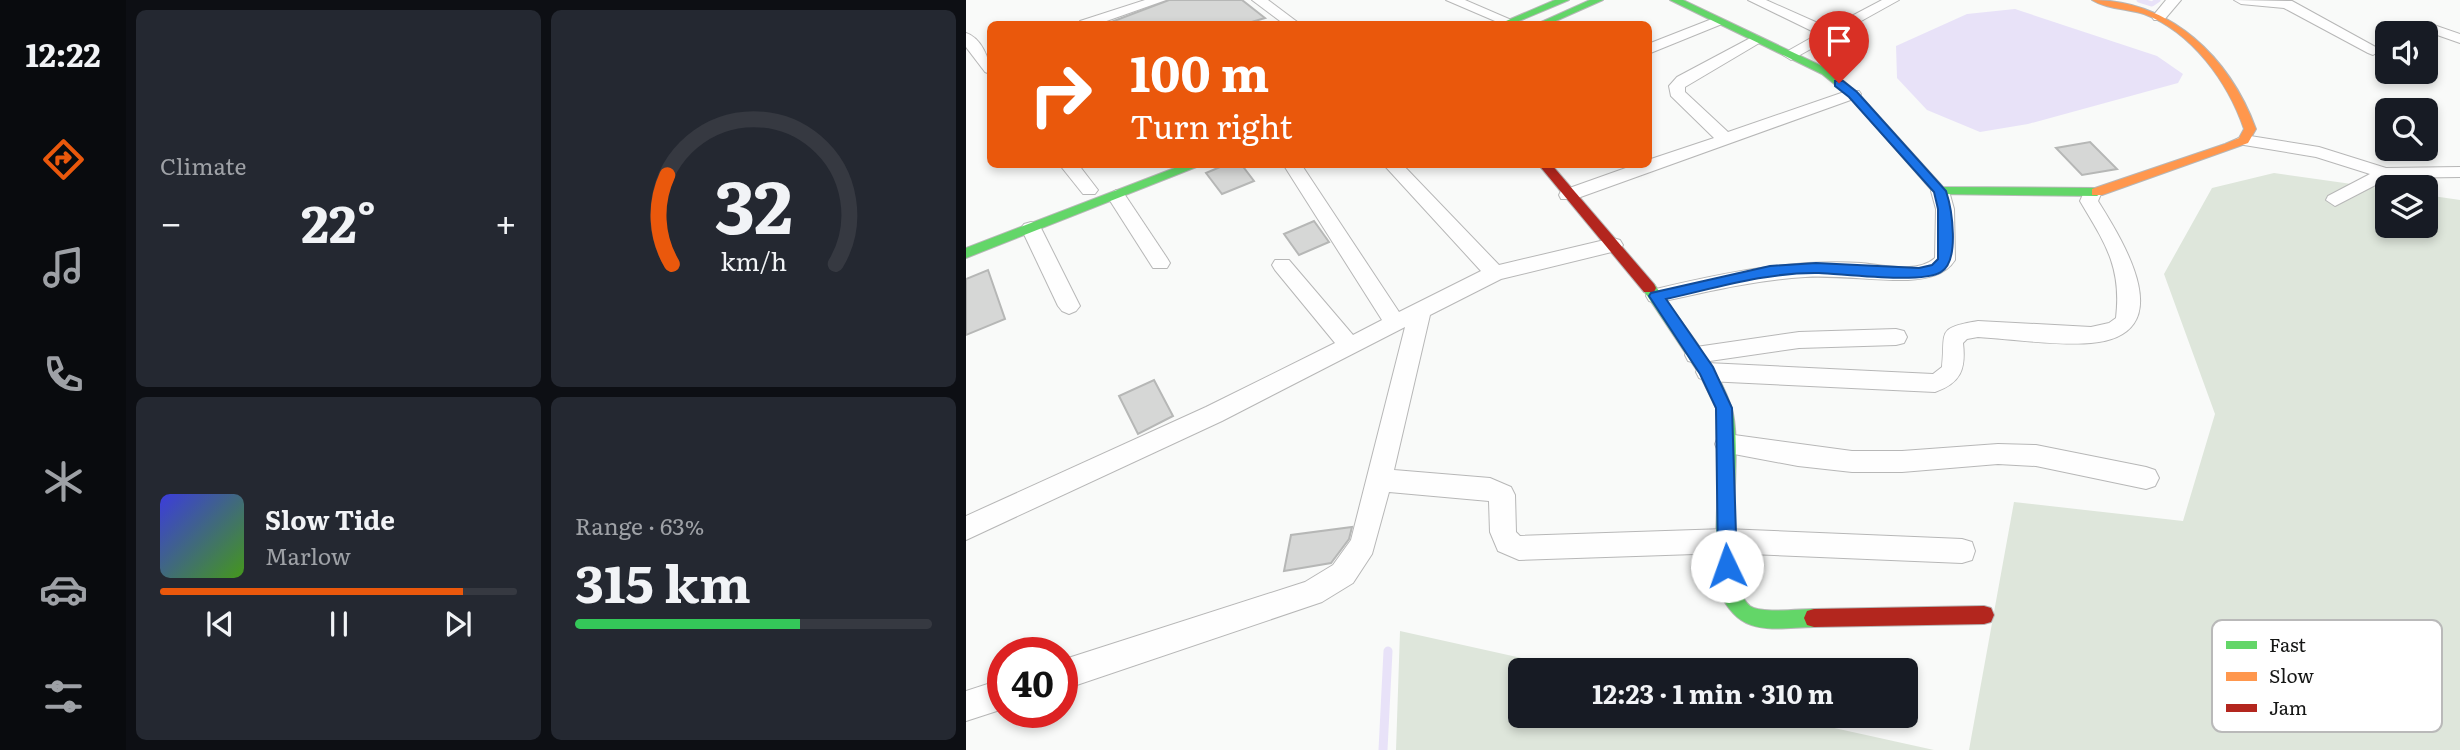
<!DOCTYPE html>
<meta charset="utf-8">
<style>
:root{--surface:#171b24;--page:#242831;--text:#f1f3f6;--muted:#9ea1a6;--line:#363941;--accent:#ea580c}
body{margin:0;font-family:Literata,serif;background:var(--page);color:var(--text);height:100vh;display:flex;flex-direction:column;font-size:26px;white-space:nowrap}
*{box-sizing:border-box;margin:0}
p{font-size:23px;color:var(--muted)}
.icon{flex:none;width:38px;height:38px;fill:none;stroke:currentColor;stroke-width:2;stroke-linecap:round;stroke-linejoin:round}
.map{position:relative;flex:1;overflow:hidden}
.side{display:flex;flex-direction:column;gap:10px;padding:10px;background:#0d0f14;width:840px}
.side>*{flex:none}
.banner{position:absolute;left:21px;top:21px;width:665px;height:147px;border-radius:10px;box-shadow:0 4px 10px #0003;background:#ea580c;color:#fff;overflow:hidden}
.buttons{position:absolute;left:1409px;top:21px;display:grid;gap:14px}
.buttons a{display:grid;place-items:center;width:63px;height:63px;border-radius:10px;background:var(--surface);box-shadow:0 4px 10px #0003;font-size:35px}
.speed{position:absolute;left:21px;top:637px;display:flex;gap:14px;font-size:35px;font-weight:700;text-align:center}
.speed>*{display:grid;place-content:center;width:91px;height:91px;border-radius:50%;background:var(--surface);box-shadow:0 4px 10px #0003;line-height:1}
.speed .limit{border:10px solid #d22;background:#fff;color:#111}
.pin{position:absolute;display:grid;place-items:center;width:60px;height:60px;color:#fff;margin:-72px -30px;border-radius:50% 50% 50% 0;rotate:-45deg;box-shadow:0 0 7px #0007}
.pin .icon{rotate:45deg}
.me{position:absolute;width:77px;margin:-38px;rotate:357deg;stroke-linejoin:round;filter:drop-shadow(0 0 5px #0008)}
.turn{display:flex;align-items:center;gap:24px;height:147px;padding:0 28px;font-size:32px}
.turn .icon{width:91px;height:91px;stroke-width:2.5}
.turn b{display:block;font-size:49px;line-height:60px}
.big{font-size:52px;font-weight:700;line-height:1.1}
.side .tile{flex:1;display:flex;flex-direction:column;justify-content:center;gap:10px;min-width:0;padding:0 24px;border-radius:10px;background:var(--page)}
.side .dial{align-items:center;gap:0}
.dial svg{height:182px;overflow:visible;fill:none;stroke:var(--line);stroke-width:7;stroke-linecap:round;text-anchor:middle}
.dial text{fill:var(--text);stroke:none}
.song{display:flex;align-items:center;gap:21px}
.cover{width:84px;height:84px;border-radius:10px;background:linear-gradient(135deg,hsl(240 70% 55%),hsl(100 70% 35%))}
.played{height:7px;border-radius:4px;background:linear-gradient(90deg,var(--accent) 85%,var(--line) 85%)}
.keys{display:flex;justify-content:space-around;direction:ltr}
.heat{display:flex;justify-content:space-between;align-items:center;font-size:38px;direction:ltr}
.charge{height:10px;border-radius:5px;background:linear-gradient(90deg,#34c759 63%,var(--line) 0)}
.side .tiles{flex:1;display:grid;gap:10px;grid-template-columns:repeat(2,1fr)}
.trip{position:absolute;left:542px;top:658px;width:410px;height:70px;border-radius:10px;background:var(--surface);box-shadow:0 4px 10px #0003;font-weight:700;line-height:70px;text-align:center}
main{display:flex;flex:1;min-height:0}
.menu{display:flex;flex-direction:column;width:126px;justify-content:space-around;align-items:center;background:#090b0e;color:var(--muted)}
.menu .icon{width:49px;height:49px}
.menu .on{color:var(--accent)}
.menu b{font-size:32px;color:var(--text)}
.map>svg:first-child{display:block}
.green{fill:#dee6db}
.water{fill:#e8e2f8}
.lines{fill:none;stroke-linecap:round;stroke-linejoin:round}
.stream-far1{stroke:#e8e2f8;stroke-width:5}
.stream{stroke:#e8e2f8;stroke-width:9}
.building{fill:#d6d7d6;stroke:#b6b7b6;stroke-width:2}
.street-casing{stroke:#b7b7b7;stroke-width:2}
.fast-casing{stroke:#b7b7b7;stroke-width:2}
.slow-casing{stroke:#b7b7b7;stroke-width:2}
.jam-casing{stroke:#b7b7b7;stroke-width:2}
.street{fill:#fefefe;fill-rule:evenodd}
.fast{fill:#63d668;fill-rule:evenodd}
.slow{fill:#ff974d;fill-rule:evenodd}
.jam{fill:#b3261e;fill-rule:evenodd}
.route{fill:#1a73e8;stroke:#114b97;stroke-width:2}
.key{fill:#fff;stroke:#b9b9b9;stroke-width:2}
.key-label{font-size:19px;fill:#151615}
</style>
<main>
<nav class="menu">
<b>12:22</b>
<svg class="icon on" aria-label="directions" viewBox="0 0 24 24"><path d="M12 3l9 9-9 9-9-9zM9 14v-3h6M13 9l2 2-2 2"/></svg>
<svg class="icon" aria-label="music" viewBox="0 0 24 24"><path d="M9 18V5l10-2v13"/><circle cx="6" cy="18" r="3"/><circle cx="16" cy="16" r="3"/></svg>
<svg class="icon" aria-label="phone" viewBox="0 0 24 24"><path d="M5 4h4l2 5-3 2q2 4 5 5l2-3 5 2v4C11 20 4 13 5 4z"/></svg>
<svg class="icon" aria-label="climate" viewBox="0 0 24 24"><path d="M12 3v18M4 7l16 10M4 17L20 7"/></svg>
<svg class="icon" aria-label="car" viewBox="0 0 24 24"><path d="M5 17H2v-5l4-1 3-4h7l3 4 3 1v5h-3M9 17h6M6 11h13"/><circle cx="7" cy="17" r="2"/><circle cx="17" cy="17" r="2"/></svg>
<svg class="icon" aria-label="filters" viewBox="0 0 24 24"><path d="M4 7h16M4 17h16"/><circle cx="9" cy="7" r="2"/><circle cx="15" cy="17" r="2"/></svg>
</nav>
<section class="side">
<div class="tiles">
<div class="tile"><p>Climate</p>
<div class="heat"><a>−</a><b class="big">22°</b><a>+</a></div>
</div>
<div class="tile dial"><svg viewBox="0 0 100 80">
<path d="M14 69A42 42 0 1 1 86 69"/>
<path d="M14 69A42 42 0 0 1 12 30" stroke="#ea580c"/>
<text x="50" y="56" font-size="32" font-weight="700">32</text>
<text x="50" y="72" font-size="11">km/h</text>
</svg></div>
<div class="tile">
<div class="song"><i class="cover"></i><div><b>Slow Tide</b><p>Marlow</p></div></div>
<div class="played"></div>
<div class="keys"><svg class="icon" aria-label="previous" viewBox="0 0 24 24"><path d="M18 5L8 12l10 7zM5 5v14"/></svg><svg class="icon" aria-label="pause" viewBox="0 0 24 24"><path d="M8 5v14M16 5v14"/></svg><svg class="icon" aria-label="next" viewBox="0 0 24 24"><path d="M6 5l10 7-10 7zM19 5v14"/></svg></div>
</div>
<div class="tile"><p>Range · 63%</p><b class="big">315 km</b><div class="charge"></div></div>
</div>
</section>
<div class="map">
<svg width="1494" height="750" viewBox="0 0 1494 750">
<rect width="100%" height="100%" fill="#f9faf9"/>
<g class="green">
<polygon points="1308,173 1421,189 1421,226 1460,226 1460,195 1494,200 1494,750 1003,750 1048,502 1217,521 1249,414 1198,274 1246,188"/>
<polygon points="434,631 609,670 555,670 555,716 814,716 968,750 430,750"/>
</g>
<polygon class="water" points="1049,9 1191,56 1217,74 1212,83 1062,124 1014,132 961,110 931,78 930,46 1001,14"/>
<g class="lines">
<polyline class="stream-far1" points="1173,0 1186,4 1192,0"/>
<polyline class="stream" points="417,750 422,651"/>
</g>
<g class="building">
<polygon points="203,0 276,0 299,18 279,24 140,24"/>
<polygon points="1124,142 1151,169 1116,175 1090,148"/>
<polygon points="261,164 275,164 288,181 256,194 240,173"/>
<polygon points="348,221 363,242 333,255 318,234"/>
<polygon points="22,270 39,319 0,335 0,279"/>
<polygon points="188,380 207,416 172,434 153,396"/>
<polygon points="386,527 383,539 365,563 318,571 325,535"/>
</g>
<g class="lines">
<g class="street-casing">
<g id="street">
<polygon points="179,0 200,0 132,24 112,24 114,21"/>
<polygon points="286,0 302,0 334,24 318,24"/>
<polygon points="480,0 499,0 550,22 548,24 536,24"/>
<polygon points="782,0 800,0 863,28 916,0 933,0 825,60 817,55 820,52 852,34"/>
<polygon points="1200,0 1215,0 1198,20 1188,20 1186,17"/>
<polygon points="1268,0 1326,1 1415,50 1407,55 1402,53 1318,8 1275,4"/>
<polygon points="751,17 758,21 756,24 682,54 682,44"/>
<polygon points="1462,23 1494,34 1494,43 1457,30 1455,27 1457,24"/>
<path d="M0,33C15,38 24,58 24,74L19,72L0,47Z"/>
<polygon points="790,35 797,39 795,42 719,87 719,92 762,132 881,91 893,91 895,94 893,97 609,199 595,199 593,195 595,191 671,164 682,164 682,160 748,138 705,96 703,86 711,77"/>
<polygon points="1278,135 1353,147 1420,168 1494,167 1494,177 1423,178 1369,206 1360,200 1362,196 1404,174 1350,157 1272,144 1269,140"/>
<polygon points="93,164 112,164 132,190 129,194 117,194"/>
<polygon points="317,164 335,164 433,312 515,271 417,164 436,164 533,265 647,238 654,240 657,245 654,250 535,279 464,315 428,470 524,478 545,487 549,495 550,532 554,536 759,529 996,539 1006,542 1009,551 1006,560 996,563 759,553 553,560 532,551 524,532 523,501 423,492 406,554 387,583 356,602 96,690 96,660 339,582 367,565 385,540 439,327 256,421 0,540 0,516 240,407 369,343 309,270 306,265 309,260 323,260 387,335 416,320"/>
<path d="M974,185L983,191L988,209L989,260C979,276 959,279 942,280C907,281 873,275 839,277C788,280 739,292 690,303L683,301L680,296L683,291L690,289C757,273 825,259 895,263C916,265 951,274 969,258L970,209L965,191Z"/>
<path d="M1126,188L1135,194L1132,201C1159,244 1215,335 1125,343C1093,346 1045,339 1012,337L1001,339L997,343C1000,369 995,383 969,392L741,381L733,378L730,372L733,366L741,363L967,374L976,367C980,332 969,328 1012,321L1125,327L1143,323L1150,318C1156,267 1139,243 1114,201L1119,190Z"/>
<polygon points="150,190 157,192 201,258 204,263 201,268 187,268 141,196"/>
<polygon points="65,222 72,224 75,228 114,306 110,311 103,314 96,311 92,306 55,228 58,224"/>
<polygon points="930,329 938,331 941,337 938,343 930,345 833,348 730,363 722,361 719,355 722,349 730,347 833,332"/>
<polygon points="761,434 886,451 936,451 1032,444 1070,445 1180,467 1189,470 1193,478 1189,486 1180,489 1070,466 1032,464 936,472 886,472 832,466 752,451 749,444 752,437"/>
<polygon points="37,679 37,709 0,721 0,691"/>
</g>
</g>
<g class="fast-casing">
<g id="fast">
<polygon points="589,0 603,0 546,24 533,24"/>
<polygon points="624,0 637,0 583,24 573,23"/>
<polygon points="704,0 717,0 864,70 891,92 977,187 1131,188 1137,192 1131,196 969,194 883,96 856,74"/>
<polygon points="219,164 238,164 0,258 0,248"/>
<path d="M683,283L688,284C715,323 750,362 765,406C780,449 752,580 784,606C795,614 834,609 848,609L855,611L858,618L855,625L848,627C805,628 774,638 753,591L750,541L753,444L750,408L734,375L676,288Z"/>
</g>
</g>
<g class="slow-casing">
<path id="slow" d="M1126,0C1205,0 1264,58 1290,129L1282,143L1136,195H1126V189L1259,144L1273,138L1278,129C1262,82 1226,32 1178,14C1162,9 1140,9 1126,0Z"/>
</g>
<g class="jam-casing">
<g id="jam">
<polygon points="572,164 585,164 688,284 690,288 688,292 678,292"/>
<polygon points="1018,606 1025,608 1028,615 1025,622 1018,624 848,627 841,625 838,618 841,611 848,609"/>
</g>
</g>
<use href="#street" class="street"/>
<use href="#fast" class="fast"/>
<use href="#slow" class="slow"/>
<use href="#jam" class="jam"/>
</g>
<path class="route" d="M869,81H877L891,92L980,191C986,209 994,261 975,272C956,284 878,274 853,273C801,272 750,288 700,299L747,367L766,408L771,566L768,572L761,575L755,572L752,566L750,408L734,374L683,296L685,293L804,266L850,263L953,268L966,265L972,259V209L968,192L883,97L869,86Z"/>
<rect x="1246" y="620" width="230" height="112" rx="10" class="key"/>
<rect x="1260" y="641" width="31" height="8" fill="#63d668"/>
<rect x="1260" y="672" width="31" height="9" fill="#ff974d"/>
<rect x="1260" y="704" width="31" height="8" fill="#b3261e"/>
<g class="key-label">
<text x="1303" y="652">Fast</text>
<text x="1303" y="683">Slow</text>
<text x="1303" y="715">Jam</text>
</g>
</svg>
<div class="buttons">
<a><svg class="icon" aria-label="sound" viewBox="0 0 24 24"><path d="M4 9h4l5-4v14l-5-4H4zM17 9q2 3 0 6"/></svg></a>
<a><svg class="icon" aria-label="search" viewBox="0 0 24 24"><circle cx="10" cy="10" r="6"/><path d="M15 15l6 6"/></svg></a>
<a><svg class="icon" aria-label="layers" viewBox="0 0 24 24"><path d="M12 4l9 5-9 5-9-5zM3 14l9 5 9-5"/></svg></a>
</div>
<div class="speed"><div class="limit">40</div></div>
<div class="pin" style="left:873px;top:83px;background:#d93025"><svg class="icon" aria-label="arrive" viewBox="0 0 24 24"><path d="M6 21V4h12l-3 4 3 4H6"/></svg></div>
<svg class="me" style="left:761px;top:566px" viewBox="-20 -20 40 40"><circle r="19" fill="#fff"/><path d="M0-13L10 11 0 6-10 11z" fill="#1a73e8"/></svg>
<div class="trip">12:23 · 1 min · 310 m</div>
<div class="banner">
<div class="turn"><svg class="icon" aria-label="right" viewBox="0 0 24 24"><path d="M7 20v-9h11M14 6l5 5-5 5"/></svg><div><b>100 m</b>Turn right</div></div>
</div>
</div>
</main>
